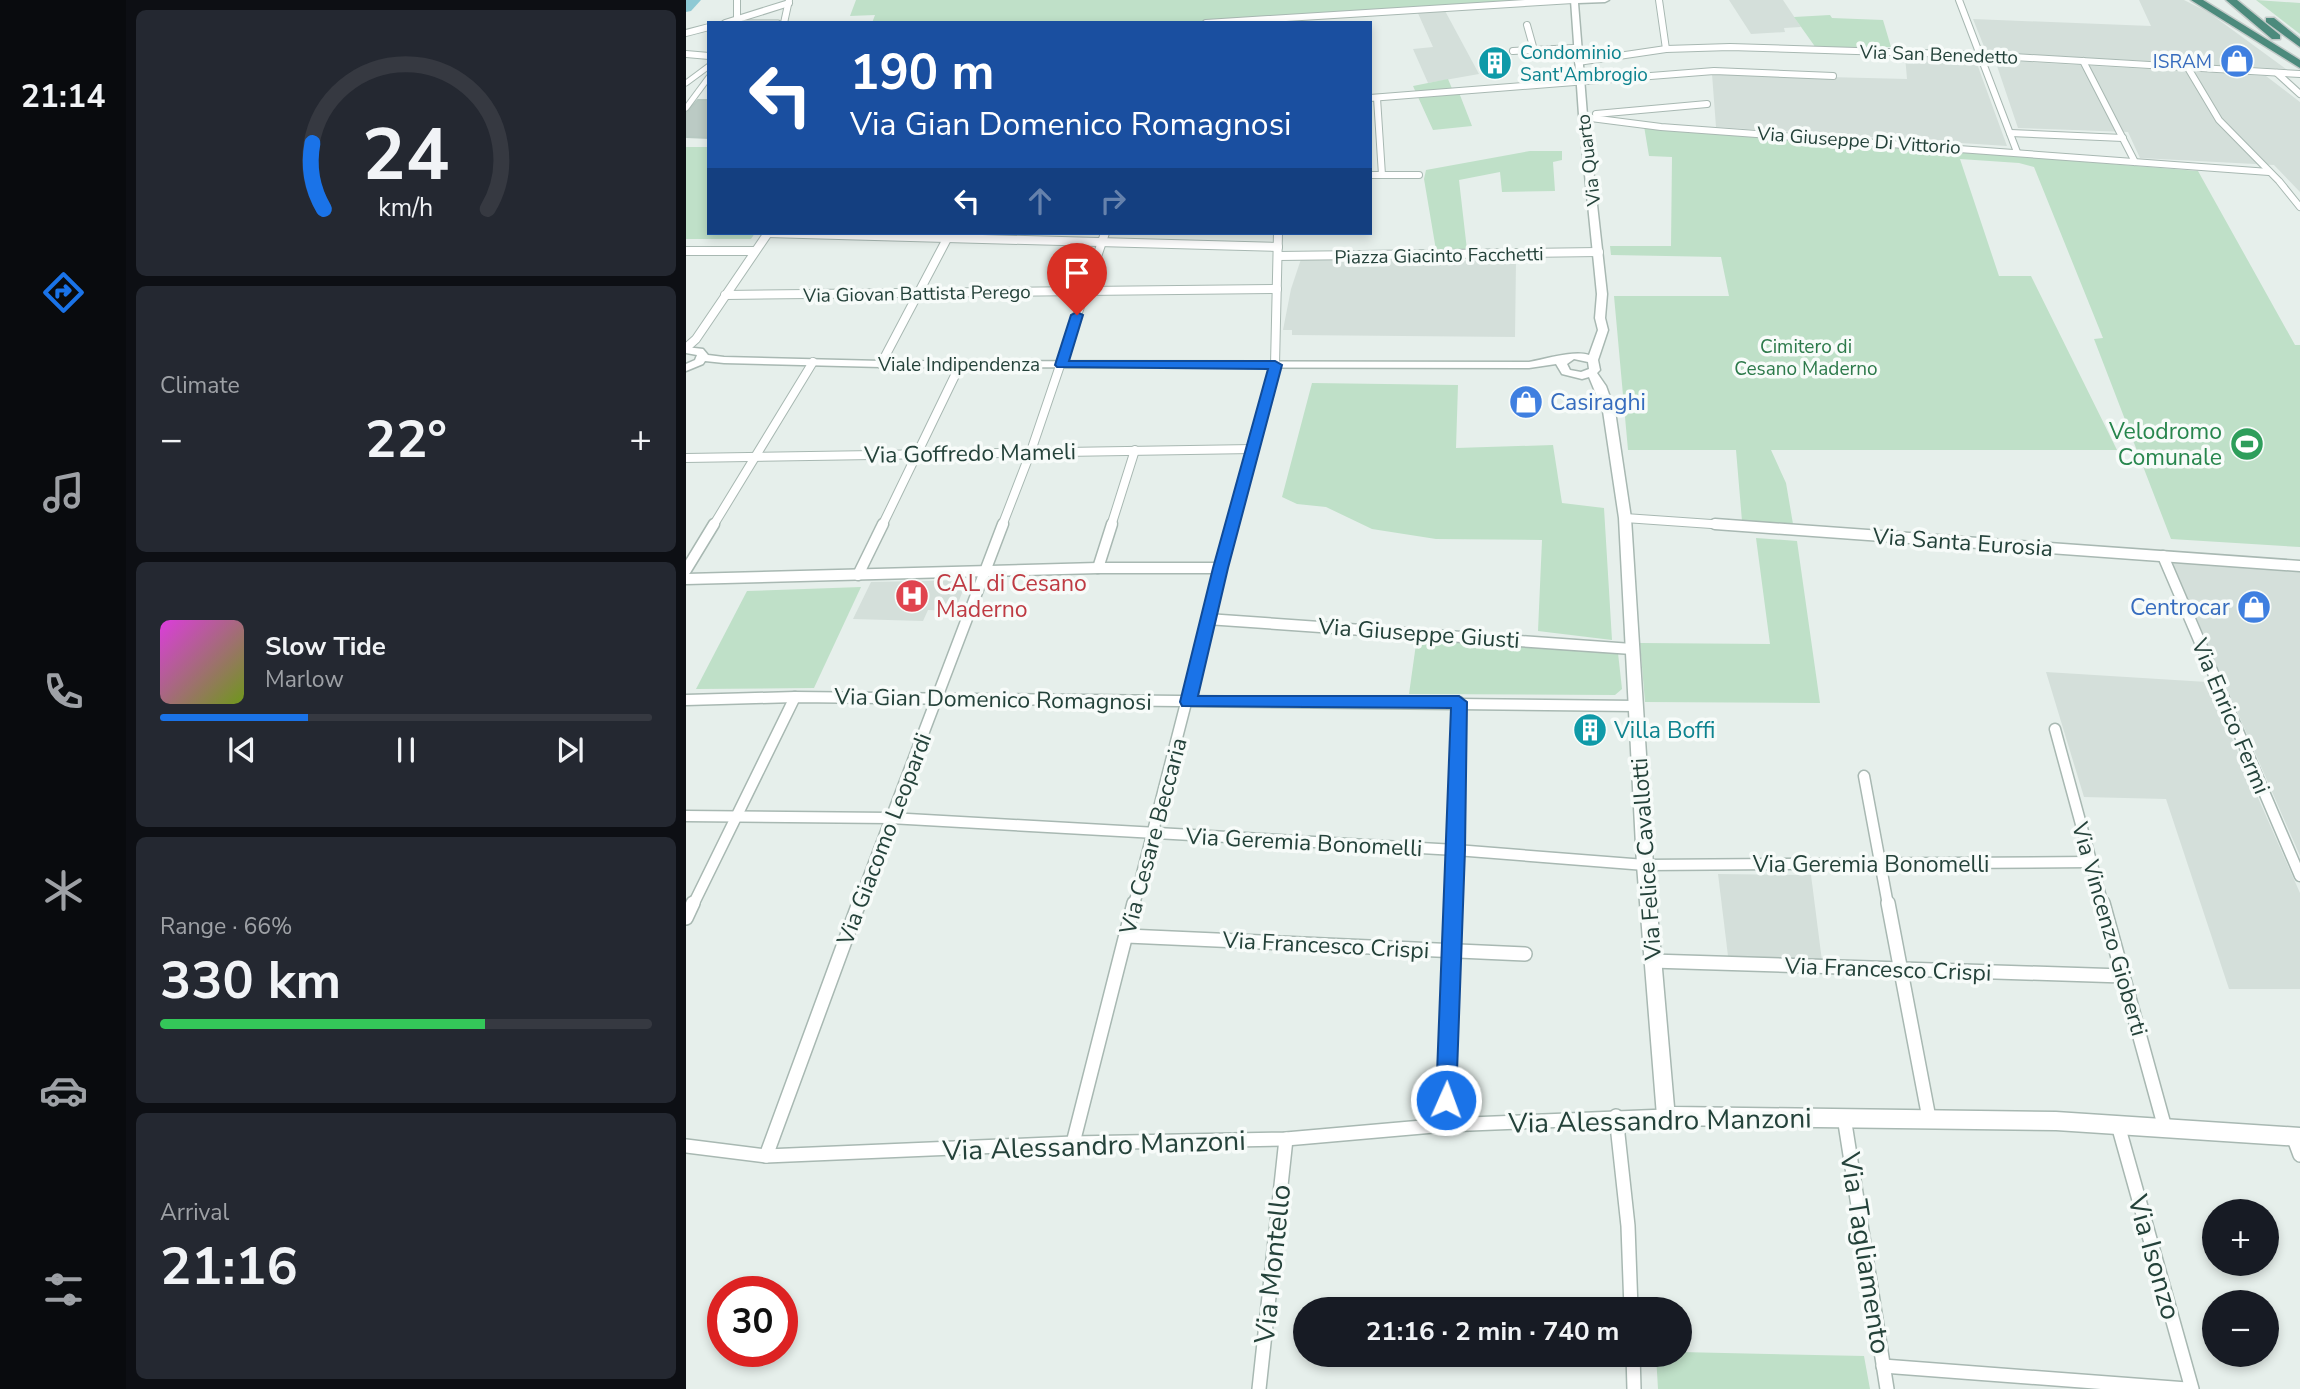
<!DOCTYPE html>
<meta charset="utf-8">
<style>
:root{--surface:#171b24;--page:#242831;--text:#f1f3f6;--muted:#9ea1a6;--line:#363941;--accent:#1a73e8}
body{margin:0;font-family:"Nunito Sans",sans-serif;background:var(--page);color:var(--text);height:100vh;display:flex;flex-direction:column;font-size:26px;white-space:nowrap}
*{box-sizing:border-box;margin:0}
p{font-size:23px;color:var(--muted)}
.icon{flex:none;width:38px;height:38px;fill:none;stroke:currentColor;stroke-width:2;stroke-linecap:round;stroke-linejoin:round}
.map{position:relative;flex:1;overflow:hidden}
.drawer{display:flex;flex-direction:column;gap:10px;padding:10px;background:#0d0f14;width:560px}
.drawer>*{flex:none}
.hud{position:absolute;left:21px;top:21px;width:665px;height:214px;border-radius:0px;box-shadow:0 4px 10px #0003;background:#1a4fa0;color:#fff;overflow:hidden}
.fabs{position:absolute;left:1516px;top:1199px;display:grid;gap:14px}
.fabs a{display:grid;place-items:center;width:77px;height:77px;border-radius:50%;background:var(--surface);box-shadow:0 4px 10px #0003;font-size:35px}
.speed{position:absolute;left:21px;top:1276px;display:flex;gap:14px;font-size:35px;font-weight:700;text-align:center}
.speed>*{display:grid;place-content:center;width:91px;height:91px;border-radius:50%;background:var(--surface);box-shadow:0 4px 10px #0003;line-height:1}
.speed .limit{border:10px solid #d22;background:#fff;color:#111}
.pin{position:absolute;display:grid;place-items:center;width:60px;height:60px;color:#fff;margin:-72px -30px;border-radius:50% 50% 50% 0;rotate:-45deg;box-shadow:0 0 7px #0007}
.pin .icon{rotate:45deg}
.me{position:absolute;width:77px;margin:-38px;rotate:2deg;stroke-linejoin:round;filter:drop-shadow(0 0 5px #0008)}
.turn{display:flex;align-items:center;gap:24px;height:147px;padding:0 28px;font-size:32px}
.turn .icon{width:91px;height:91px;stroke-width:2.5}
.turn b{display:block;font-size:49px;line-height:60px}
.lanes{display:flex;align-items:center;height:66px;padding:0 28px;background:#0003;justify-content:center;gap:35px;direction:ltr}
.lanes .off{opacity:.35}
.big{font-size:52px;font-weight:700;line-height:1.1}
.drawer .tile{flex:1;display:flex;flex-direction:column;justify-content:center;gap:10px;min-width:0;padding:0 24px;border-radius:10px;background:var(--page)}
.drawer .dial{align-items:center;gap:0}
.dial svg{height:182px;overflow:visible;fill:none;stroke:var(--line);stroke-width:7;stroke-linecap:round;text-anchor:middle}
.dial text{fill:var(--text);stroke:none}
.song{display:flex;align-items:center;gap:21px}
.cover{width:84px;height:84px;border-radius:10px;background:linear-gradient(135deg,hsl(300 70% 55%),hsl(80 70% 35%))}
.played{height:7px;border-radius:4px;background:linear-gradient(90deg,var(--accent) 30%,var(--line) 30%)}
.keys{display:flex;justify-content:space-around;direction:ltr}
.heat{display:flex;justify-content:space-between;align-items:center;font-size:38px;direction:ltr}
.charge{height:10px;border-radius:5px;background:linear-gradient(90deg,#34c759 66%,var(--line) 0)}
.trip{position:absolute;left:607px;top:1297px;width:399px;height:70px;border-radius:35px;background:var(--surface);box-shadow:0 4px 10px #0003;font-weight:700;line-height:70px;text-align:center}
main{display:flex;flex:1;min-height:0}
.dock{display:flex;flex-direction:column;width:126px;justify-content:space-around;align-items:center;background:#090b0e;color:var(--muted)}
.dock .icon{width:49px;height:49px}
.dock .current{color:var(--accent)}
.dock b{font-size:32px;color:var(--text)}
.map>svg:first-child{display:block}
.built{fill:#d4dfda}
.green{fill:#bfe0c8}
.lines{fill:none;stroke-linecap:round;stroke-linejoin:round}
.river{fill:#8ec9d4;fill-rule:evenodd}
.building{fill:#bbcac4;stroke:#b8c9c2;stroke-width:2}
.pedestrian-casing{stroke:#a8b8b2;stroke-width:7}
.minor-far3-casing{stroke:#a8b8b2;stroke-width:8}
.minor-far2-casing{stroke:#a8b8b2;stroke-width:10}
.minor-far1-casing{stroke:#a8b8b2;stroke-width:13}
.minor-casing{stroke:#a8b8b2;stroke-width:16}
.tertiary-casing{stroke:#a8b8b2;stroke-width:3}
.trunk-casing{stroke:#c2cac8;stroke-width:3}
.pedestrian{stroke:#fff;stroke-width:5}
.minor-far3{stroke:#fff;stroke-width:6}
.minor-far2{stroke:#fff;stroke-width:8}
.minor-far1{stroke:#fff;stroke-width:10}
.minor{stroke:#fff;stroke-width:13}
.tertiary{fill:#fff;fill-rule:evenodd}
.trunk{fill:#4c8a7c;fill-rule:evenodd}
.route{fill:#1a73e8;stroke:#114b97;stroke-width:2}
.labels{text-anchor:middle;stroke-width:7;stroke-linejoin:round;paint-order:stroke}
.far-culture-label{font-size:19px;fill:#0d838f;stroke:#f7fbf9;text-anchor:start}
.far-street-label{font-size:19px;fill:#24423a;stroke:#f7fbf9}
.far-shop-label{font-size:19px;fill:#366cbe;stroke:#f7fbf9;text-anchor:end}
.far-park-label{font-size:19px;fill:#2d7a4b;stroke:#f7fbf9}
.shop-label{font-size:23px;fill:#366cbe;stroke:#f7fbf9;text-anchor:start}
.leisure-label{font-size:23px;fill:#27864d;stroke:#f7fbf9;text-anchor:end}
.street-label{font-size:23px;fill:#24423a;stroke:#f7fbf9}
.health-label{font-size:23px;fill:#be3a42;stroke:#f7fbf9;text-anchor:start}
.culture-label{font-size:23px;fill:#0d838f;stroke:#f7fbf9;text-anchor:start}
.near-street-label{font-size:28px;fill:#24423a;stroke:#f7fbf9}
</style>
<main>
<nav class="dock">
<b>21:14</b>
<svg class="icon current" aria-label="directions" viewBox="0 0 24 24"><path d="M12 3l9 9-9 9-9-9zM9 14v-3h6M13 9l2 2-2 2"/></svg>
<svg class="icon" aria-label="music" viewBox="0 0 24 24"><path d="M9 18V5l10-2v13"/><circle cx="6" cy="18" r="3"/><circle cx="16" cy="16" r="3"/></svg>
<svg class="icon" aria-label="phone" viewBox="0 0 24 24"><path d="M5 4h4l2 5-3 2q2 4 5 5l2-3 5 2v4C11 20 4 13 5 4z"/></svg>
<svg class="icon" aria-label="climate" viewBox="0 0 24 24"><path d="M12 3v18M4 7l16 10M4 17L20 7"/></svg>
<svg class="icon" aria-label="car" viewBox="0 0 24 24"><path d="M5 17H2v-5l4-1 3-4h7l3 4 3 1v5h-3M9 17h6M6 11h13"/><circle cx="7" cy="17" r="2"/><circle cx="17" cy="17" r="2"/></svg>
<svg class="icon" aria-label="filters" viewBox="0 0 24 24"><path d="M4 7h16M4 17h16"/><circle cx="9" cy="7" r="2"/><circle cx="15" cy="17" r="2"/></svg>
</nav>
<section class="drawer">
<div class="tile dial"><svg viewBox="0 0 100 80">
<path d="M14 69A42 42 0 1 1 86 69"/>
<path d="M14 69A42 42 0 0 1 9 40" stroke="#1a73e8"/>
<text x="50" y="56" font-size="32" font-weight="700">24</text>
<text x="50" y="72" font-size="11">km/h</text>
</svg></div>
<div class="tile"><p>Climate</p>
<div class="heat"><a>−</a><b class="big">22°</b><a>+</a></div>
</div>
<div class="tile">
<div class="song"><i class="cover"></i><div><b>Slow Tide</b><p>Marlow</p></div></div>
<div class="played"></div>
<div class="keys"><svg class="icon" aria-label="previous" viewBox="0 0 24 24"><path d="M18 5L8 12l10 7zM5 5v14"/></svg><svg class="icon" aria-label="pause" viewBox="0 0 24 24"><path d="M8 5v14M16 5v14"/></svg><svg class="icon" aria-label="next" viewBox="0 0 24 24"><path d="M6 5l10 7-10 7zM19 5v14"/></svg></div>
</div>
<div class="tile"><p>Range · 66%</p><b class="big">330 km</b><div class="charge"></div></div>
<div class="tile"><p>Arrival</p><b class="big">21:16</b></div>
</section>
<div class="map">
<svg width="1614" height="1389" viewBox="0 0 1614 1389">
<rect width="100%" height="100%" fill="#e6efeb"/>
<g class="built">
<polygon points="1043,0 1097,0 1115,27 1098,28 1099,32 1065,34"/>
<polygon points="1453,0 1498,0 1522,12 1600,69 1304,52 1299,49 1287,19 1465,26"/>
<polygon points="758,9 793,74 742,83 727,49 747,47 731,11"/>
<polygon points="1219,56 1290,61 1321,146 1030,127 1026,74 1221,79"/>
<polygon points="1309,60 1580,76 1614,102 1614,192 1588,165 1454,158 1442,132 1332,128"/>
<polygon points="615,259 830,261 829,337 606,335 606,330 597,330 605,289"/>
<polygon points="1486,562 1614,571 1614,856"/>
<polygon points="281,580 269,611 242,610 237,621 167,619 185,582"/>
<polygon points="1360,672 1521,682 1614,893 1614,989 1543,989 1480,799 1398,797"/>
<polygon points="1032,874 1125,875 1136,961 1042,956"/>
</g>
<g class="green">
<polygon points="170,0 856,0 493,23 186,23 189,15 164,16"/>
<polygon points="1570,0 1614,3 1614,34"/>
<polygon points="1144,15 1146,18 1197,20 1205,47 1130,48 1108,17"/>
<polygon points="762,79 767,91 772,90 786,126 747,130 727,86"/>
<polygon points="958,126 1512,171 1609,345 1614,345 1614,547 1485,539 1408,339 1417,338 1348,167 1333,163 1274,159 1313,276 1345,276 1431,450 1085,450 1100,483 1107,524 1056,521 1050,450 942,450 928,296 1043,296 1035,257 925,255 924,246 985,246 986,157 963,156"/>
<polygon points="0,147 23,147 23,233 69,233 65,239 0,239"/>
<polygon points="844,151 876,151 876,160 867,162 869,191 816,192 814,172 773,180 781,250 750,250 738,179 740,170"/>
<polygon points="626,383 772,385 770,448 867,445 876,503 918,508 926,640 852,631 856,540 750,539 686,529 640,507 611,504 596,497"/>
<polygon points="1070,538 1111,541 1134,703 959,702 954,643 1084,644"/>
<polygon points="175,587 128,688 10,689 61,591"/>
<polygon points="731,637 932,653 936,689 929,695 723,694"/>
<polygon points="994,1352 1178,1356 1184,1389 972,1389 970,1355 994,1354"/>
</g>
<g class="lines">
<polygon class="river" points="0,0 15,0 5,11 0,12"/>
</g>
<polygon class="building" points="12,100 23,100 23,138 0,137 0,113"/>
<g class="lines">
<g class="pedestrian-casing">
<g id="pedestrian">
<polyline points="56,23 92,23"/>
<polyline points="0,83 23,66"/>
<polyline points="0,108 23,77"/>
</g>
</g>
<g class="minor-far3-casing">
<g id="minor-far3">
<polyline points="51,0 51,19"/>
<polyline points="973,0 980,49"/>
<polyline points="1273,0 1331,152"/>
<polyline points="39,23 103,3"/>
<polyline points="98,23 103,0"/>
<polyline points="520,23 887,0"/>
<polyline points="841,25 848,50"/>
<polyline points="0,33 23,27"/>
<polyline points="827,51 888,48"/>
<polyline points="0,54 23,56"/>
<polyline points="1397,61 1449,162"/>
<polyline points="892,62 980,49 1044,47 1295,55 1614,74"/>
<polyline points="1502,68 1533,120 1593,181 1614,207"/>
<polyline points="1591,73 1614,94"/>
<polyline points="684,98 1028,71 1147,76"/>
<polyline points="691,98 696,175"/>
<polyline points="910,114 1021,104"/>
<polyline points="897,117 975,127 1583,172"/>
<polyline points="1324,133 1437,138"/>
<polyline points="684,175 733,175"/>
</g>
</g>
<g class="minor-far2-casing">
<g id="minor-far2">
<polyline points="81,233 592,247"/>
<polyline points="0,251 68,251"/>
<polyline points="592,256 913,252"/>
<polyline points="39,295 591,289"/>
<polyline points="0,348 10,339 82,233"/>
<polyline points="195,364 263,235"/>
<polyline points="0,458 567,449"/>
<polyline points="939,518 1054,526"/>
<polyline points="27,526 127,362"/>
<polyline points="196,526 275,363"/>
<polyline points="316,526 345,451 419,233"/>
<polyline points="425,526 449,450"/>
<polyline points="545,526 589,365 592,233"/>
</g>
</g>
<g class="minor-far1-casing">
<g id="minor-far1">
<polyline points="1029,524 1614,566"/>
<polyline points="1477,556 1614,876"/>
<polyline points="412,568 426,524"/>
<polyline points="0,570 28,524"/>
<polyline points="172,575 197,524"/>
<polyline points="0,579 412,568 534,568"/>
<polyline points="521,619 946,649"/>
<polyline points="0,700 109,697 950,706"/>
<polyline points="1369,729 1417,905"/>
<polyline points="1178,776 1202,905"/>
<polyline points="0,816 204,818 770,850 959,865 1405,862"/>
<polyline points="7,905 109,697"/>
<polyline points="172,905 317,524"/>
<polyline points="448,905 546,524"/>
<polyline points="766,905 773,702"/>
</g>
</g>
<g class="minor-casing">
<g id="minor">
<polyline points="1202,903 1243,1118"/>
<polyline points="1417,903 1479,1128"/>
<polyline points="0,918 7,903"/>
<polyline points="441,936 839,954"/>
<polyline points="966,961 1437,976"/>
<polyline points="930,1116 942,1226 945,1309"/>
<polyline points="1158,1117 1201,1389"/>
<polyline points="759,1125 766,903"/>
<polyline points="1432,1125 1506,1389"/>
<polyline points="1607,1136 1614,1155"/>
<polyline points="387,1143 448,903"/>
<polyline points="0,1146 80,1156 387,1143 600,1139 759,1125 980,1116"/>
<polyline points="80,1156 173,903"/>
<polyline points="947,1354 948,1389"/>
<polyline points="1197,1366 1501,1389"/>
<polyline points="573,1389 600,1139"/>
</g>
</g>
<g class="tertiary-casing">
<path id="tertiary" d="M885,0H923L919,2L892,3L901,115L921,294L919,318L922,330L912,360L914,370L911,373L920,386L929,411L945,518L967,865L988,1107L1370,1112L1614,1128V1146L1370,1130L980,1125L974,1122L971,1116L951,865L933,518L917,411L903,377L896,379L876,374L870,364L843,368L195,367L38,363L19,361L17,364L0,371V364L9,360L11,355L0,353V347L17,349L22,355L38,357L195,361L843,362C860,359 888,350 903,355L912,330L909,318L911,294L893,115ZM888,359L902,362L903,369L895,372L884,370L881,364Z"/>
</g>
<g class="trunk-casing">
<g id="trunk">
<polygon points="1505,0 1517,0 1614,60 1614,68"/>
<polygon points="1540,0 1551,0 1594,35 1594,39 1586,39"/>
<polygon points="1580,18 1588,18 1614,39 1614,47 1580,22"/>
</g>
</g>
<use href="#pedestrian" class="pedestrian"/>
<use href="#minor-far3" class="minor-far3"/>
<use href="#minor-far2" class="minor-far2"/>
<use href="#minor-far1" class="minor-far1"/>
<use href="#minor" class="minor"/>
<use href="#tertiary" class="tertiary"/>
<use href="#trunk" class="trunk"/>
</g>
<polygon class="route" points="391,312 397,315 383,361 589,361 596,365 542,568 512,696 773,696 781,702 779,850 770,1100 767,1107 760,1110 753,1107 750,1100 765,708 496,706 494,702 527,568 582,369 371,367 369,365 385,315"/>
<defs>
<g id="shop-disc" transform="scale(1.75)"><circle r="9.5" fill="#3f7fe0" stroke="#f7fbf9"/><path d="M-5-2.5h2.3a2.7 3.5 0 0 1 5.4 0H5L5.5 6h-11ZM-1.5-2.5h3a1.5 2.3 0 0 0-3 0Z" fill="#fff"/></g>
<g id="building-disc" transform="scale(1.75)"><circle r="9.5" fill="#0f9aa8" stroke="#f7fbf9"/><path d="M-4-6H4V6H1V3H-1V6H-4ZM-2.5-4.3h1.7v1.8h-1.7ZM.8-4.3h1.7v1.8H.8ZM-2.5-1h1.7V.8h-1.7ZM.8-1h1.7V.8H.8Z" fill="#fff"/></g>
<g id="stadium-disc" transform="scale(1.75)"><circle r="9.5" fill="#2e9e5b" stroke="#f7fbf9"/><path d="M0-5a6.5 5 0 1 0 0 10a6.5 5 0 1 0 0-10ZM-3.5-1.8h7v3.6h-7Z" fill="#fff"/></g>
<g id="hospital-disc" transform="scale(1.75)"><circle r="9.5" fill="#e0444e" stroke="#f7fbf9"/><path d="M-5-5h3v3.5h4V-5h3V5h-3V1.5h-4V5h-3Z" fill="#fff"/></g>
</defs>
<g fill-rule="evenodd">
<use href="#shop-disc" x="1551" y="61"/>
<use href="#building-disc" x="809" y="63"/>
<use href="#shop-disc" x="840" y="402"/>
<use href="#stadium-disc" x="1561" y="444"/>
<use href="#hospital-disc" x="226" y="596"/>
<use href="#shop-disc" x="1568" y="607"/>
<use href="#building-disc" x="904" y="730"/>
</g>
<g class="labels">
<g class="far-culture-label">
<text x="834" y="59">Condominio<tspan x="834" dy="22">Sant'Ambrogio</tspan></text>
</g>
<g class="far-street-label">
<text transform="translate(1253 54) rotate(2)" y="7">Via San Benedetto</text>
<text transform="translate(1173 140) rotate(4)" y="7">Via Giuseppe Di Vittorio</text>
<text transform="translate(902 160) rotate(-97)" y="7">Via Quarto</text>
<text transform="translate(753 255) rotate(-1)" y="7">Piazza Giacinto Facchetti</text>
<text transform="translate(231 293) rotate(-1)" y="7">Via Giovan Battista Perego</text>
<text x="273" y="371">Viale Indipendenza</text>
</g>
<g class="far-shop-label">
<text x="1526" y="68">ISRAM</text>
</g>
<g class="far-park-label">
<text x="1120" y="353">Cimitero di<tspan x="1120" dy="22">Cesano Maderno</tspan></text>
</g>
<g class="shop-label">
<text x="864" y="410">Casiraghi</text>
<text x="1544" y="615" text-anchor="end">Centrocar</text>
</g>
<g class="leisure-label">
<text x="1536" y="439">Velodromo<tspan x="1536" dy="26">Comunale</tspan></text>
</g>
<g class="street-label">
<text transform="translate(284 453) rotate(-1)" y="8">Via Goffredo Mameli</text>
<text transform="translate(1277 542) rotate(4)" y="8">Via Santa Eurosia</text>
<text transform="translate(733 633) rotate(4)" y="8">Via Giuseppe Giusti</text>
<text transform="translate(307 699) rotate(1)" y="8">Via Gian Domenico Romagnosi</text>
<text transform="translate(1545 716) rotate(67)" y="8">Via Enrico Fermi</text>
<text transform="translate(467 836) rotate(-75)" y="8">Via Cesare Beccaria</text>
<text transform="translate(198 839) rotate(-69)" y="8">Via Giacomo Leopardi</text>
<text transform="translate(618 842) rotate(3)" y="8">Via Geremia Bonomelli</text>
<text transform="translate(960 859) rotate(-94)" y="8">Via Felice Cavallotti</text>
<text x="1185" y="872">Via Geremia Bonomelli</text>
<text transform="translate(1424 929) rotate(74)" y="8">Via Vincenzo Gioberti</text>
<text transform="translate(640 945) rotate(3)" y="8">Via Francesco Crispi</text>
<text transform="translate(1202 969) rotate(2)" y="8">Via Francesco Crispi</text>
</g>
<g class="health-label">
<text x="250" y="591">CAL di Cesano<tspan x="250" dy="26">Maderno</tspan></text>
</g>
<g class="culture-label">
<text x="928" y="738">Villa Boffi</text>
</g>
<g class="near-street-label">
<text transform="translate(974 1120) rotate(-1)" y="10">Via Alessandro Manzoni</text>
<text transform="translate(408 1145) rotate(-2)" y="10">Via Alessandro Manzoni</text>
<text transform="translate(1180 1253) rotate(81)" y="10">Via Tagliamento</text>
<text transform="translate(1469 1257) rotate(74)" y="10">Via Isonzo</text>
<text transform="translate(586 1264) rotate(-84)" y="10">Via Montello</text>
</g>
</g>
</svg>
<div class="fabs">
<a>+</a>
<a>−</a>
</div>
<div class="speed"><div class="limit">30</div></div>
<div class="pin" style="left:391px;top:315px;background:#d93025"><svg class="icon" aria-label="arrive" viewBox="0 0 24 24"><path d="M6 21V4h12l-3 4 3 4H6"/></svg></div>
<svg class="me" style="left:760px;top:1100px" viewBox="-20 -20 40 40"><circle r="17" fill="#1a73e8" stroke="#fff" stroke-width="3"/><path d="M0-11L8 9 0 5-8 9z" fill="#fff"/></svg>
<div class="trip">21:16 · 2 min · 740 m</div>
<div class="hud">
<div class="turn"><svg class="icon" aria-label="left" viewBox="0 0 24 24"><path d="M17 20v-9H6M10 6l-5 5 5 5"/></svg><div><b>190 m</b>Via Gian Domenico Romagnosi</div></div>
<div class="lanes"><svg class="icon" aria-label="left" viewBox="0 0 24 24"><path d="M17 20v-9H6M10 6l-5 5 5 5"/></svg><svg class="icon off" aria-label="ahead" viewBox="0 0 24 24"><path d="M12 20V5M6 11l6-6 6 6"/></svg><svg class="icon off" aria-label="right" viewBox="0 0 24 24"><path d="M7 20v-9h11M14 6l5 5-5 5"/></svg></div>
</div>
</div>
</main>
